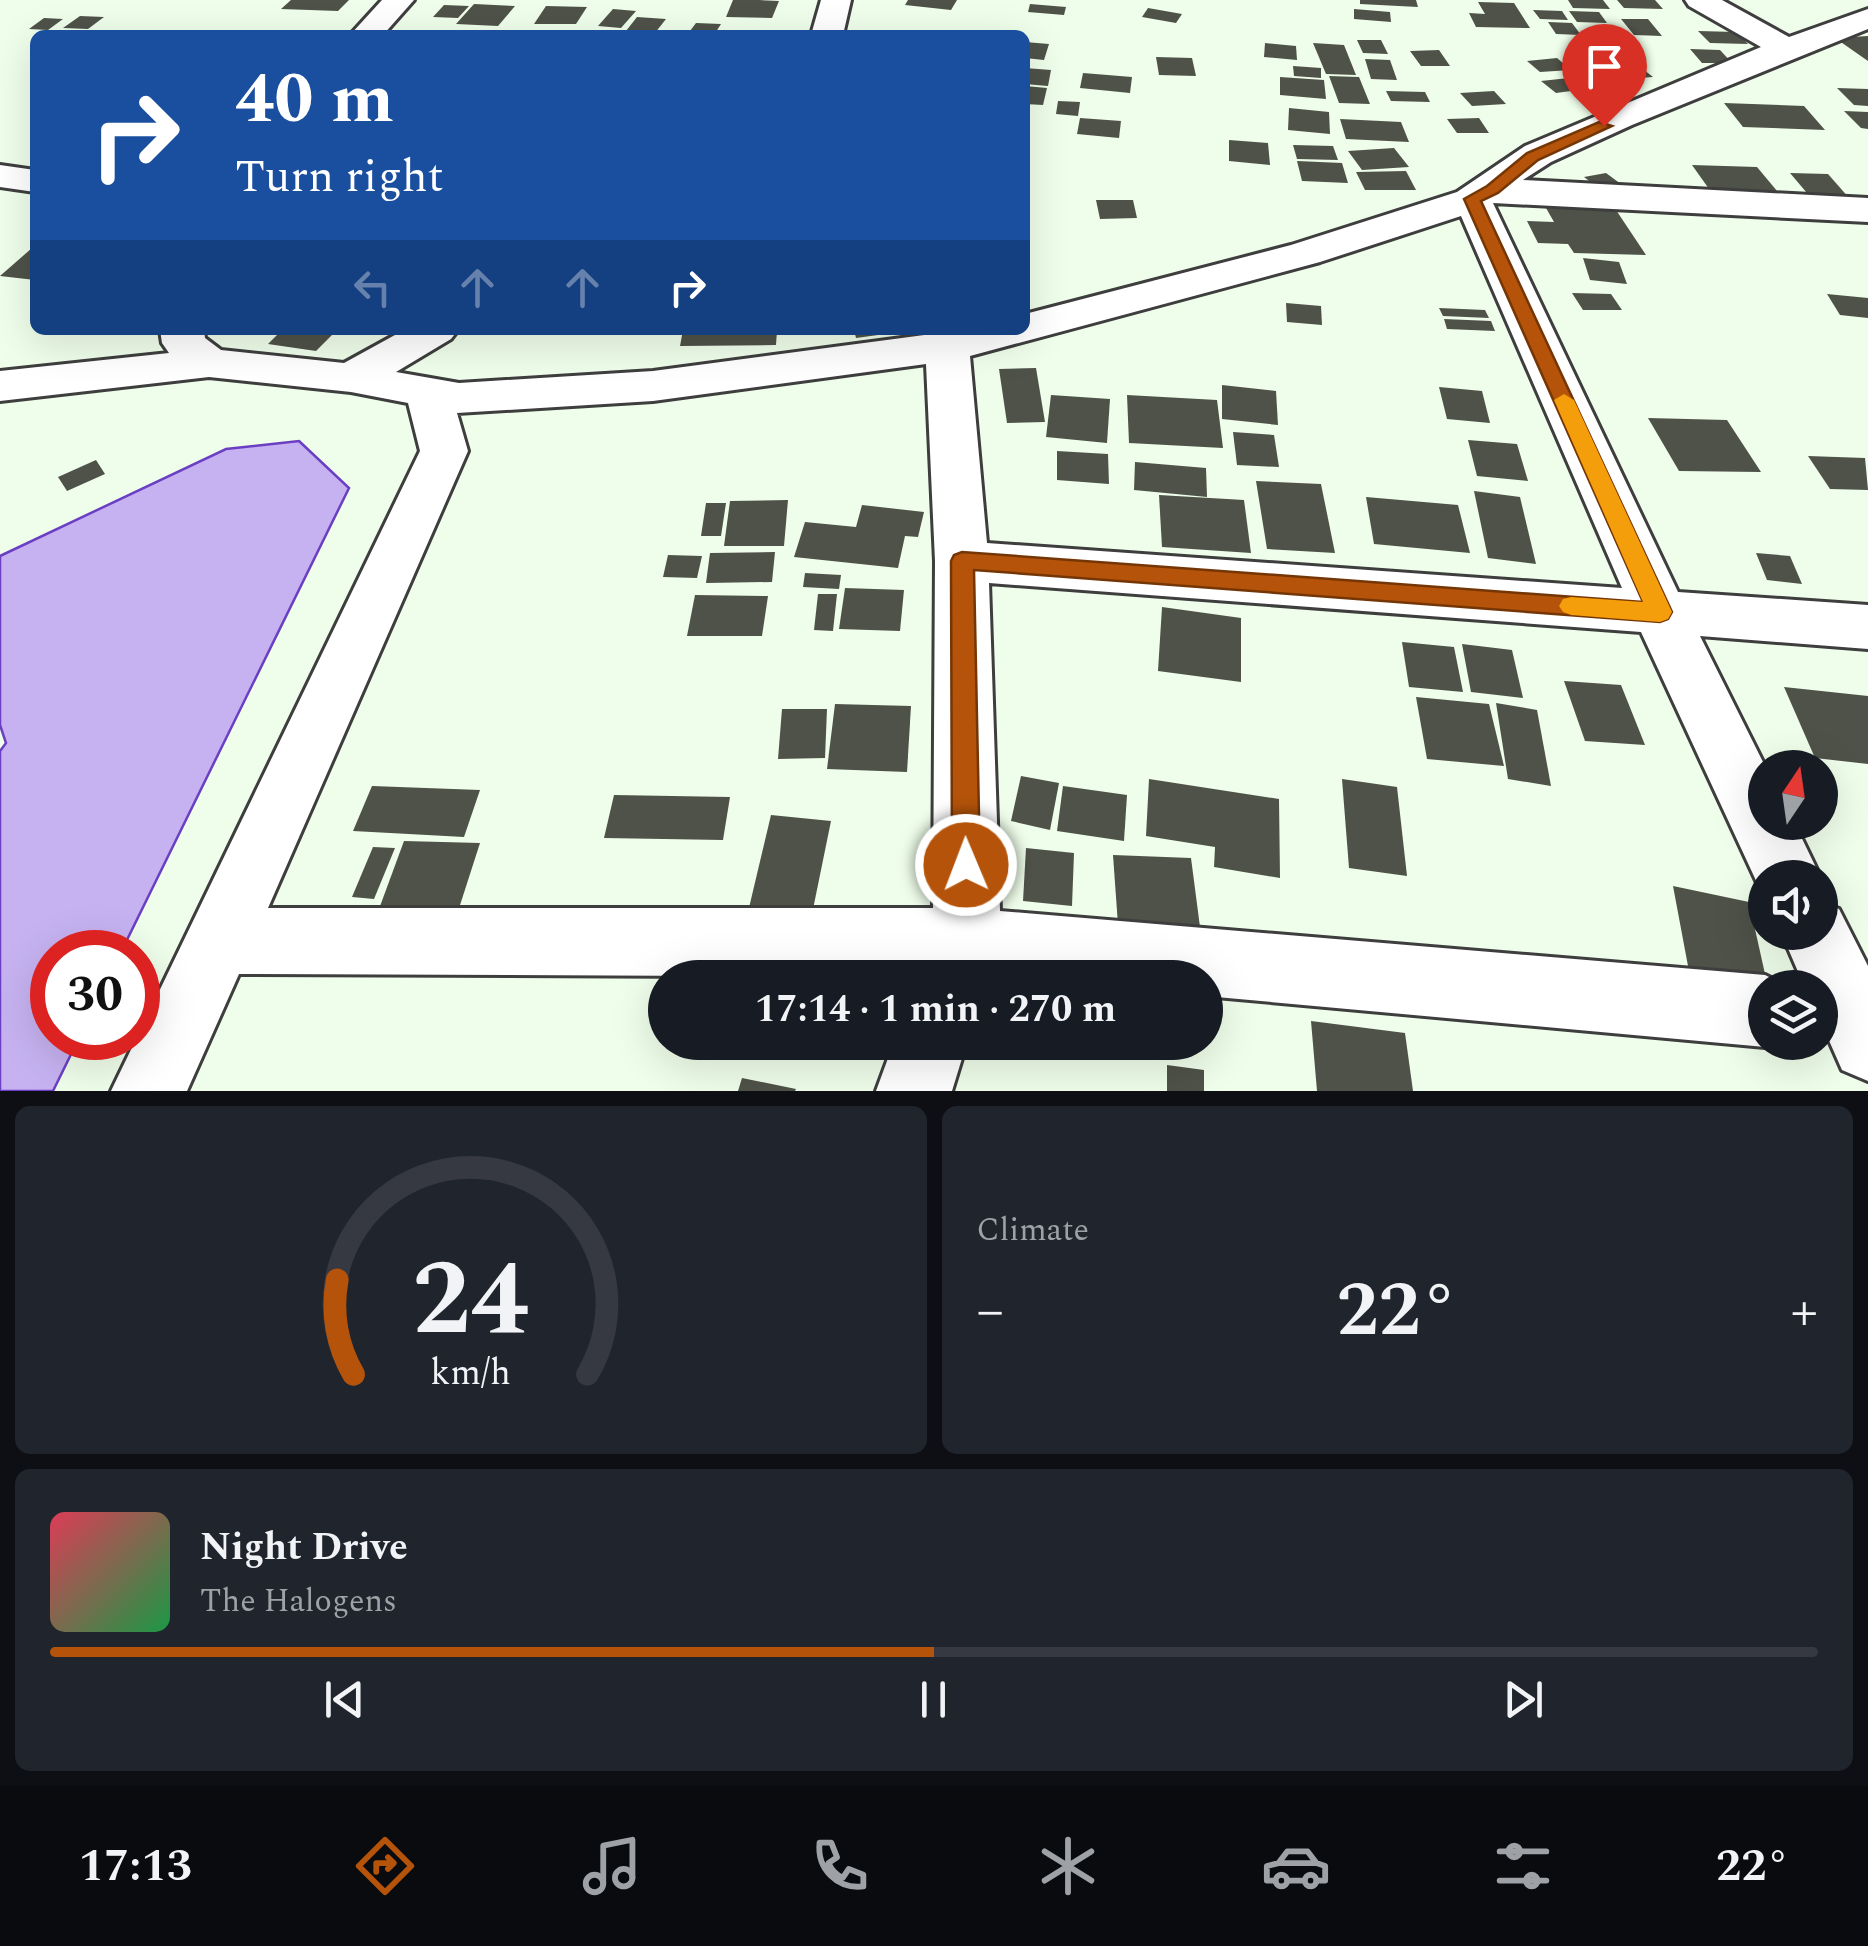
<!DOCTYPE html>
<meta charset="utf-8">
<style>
:root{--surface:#171b24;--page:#20242c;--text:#f1f3f6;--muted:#9ea1a6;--line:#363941;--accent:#b45309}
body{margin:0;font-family:Spectral,serif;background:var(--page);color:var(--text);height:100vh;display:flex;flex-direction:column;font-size:38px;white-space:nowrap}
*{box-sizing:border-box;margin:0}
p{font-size:32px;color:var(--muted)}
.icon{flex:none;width:55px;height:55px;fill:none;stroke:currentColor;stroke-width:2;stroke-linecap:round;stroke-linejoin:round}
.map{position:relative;height:1091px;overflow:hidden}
.sheet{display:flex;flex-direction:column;gap:15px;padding:15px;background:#0d0f14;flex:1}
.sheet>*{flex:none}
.hud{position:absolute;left:30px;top:30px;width:1000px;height:305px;border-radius:15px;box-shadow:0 10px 40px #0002;background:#1a4fa0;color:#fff;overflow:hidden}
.needle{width:65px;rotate:13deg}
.buttons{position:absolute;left:1748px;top:750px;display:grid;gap:20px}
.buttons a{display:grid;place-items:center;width:90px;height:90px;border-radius:50%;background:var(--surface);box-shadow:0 10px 40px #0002;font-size:50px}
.speed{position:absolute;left:30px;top:930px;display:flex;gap:20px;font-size:50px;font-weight:700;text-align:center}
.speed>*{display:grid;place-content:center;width:130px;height:130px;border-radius:50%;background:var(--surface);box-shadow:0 10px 40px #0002;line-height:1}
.speed .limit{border:15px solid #d22;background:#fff;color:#111}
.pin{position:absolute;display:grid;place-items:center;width:85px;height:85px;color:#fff;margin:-102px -42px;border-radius:50% 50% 50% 0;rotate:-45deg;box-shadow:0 0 10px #0007}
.pin .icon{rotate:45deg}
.me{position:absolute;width:110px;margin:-55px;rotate:359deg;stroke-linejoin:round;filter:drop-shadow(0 0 8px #0008)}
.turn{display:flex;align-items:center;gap:35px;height:210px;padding:0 40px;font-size:45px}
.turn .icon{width:130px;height:130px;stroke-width:2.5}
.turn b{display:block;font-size:70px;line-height:85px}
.lanes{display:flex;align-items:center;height:95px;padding:0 40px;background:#0003;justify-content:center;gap:50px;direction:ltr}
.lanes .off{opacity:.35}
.big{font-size:75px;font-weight:700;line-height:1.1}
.sheet .card{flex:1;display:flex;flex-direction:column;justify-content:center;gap:15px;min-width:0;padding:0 35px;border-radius:15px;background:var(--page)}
.sheet .dial{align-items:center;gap:0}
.dial svg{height:260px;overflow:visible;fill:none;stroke:var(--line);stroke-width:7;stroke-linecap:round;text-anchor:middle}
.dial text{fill:var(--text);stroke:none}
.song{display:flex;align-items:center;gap:30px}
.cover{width:120px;height:120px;border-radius:15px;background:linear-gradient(135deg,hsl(350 70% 55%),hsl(140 70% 35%))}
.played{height:10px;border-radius:5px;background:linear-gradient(90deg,var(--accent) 50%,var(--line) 50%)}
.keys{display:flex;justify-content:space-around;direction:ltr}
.heat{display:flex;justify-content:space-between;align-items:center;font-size:55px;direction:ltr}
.sheet .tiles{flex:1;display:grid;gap:15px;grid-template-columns:1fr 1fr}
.card:last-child{grid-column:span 2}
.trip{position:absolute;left:648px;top:960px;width:575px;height:100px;border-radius:50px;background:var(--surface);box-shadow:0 10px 40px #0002;font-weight:700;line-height:100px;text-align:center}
.tabs{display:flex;height:160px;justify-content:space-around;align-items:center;background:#090b0e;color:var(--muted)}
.tabs .icon{width:70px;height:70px}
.tabs .active{color:var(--accent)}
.tabs b{font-size:45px;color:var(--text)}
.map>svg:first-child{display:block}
.water{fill:#c6b2f1;stroke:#6b3fc3;stroke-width:2.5}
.building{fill:#4f5248}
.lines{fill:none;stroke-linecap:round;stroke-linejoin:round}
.minor-casing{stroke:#3e3e3e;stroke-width:6}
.minor{fill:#fff;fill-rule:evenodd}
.route{fill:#b45309;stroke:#753606;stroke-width:2.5}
.slow{fill:#f59e0b}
</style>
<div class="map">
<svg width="1868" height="1091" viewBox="0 0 1868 1091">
<rect width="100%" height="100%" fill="#effeea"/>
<polygon class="water" points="299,441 349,488 121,952 52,952 52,1038 79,1038 53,1091 0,1091 0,751 6,743 0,725 0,556 226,449"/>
<g class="building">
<polygon points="291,0 349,0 338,11 281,9"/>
<polygon points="733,0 759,0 779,1 772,18 726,17"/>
<polygon points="908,0 957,0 951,10 905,5"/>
<polygon points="1360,0 1416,0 1418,7 1360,4"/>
<polygon points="1568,0 1603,0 1610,9 1573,8"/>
<polygon points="1617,0 1655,0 1663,9 1624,8"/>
<polygon points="1478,2 1514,3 1530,28 1476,27 1469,13 1485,14"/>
<polygon points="474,4 515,6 498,26 456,24"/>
<polygon points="1030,4 1066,7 1064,15 1028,12"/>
<polygon points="444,5 469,6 458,18 433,17"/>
<polygon points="546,6 587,7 576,24 534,24"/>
<polygon points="1148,8 1182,14 1176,23 1142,17"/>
<polygon points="613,9 636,11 621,28 598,26"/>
<polygon points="1354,9 1390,12 1391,22 1354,19"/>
<polygon points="1533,10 1562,11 1568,20 1540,19"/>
<polygon points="1569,11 1599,12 1607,23 1577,22"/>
<polygon points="80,16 104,17 88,29 63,28"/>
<polygon points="637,17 666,19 655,33 626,31"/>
<polygon points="44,18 63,19 48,30 29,29"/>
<polygon points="1621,19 1648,19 1662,36 1634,35"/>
<polygon points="1548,22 1572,23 1581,35 1556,34"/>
<polygon points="696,23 721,24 714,35 687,35"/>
<polygon points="1698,31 1736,32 1748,44 1710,43"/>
<polygon points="1868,36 1868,61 1835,38"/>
<polygon points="1357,40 1381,40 1388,54 1363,53"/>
<polygon points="1025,42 1049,44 1044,60 1025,58"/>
<polygon points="1265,43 1296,46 1297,60 1264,57"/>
<polygon points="1313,43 1344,45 1356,75 1326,74"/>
<polygon points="1690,49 1720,50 1732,63 1702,63"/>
<polygon points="1439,50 1450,66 1421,66 1410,51"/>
<polygon points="1156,57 1192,58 1196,76 1159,75"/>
<polygon points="1557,58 1571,70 1540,72 1527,61"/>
<polygon points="1365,59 1390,60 1397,80 1371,79"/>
<polygon points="1634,62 1653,77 1622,79 1603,64"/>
<polygon points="1293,66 1321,68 1321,78 1294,76"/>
<polygon points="1025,68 1051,70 1048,86 1025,84"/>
<polygon points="1083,73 1132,77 1130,93 1080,88"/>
<polygon points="1329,76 1359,77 1370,104 1339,103"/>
<polygon points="1280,77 1324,80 1326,99 1280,95"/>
<polygon points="1578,77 1593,88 1556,93 1541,81"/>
<polygon points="1025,86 1047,88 1043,105 1025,104"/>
<polygon points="1837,88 1868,89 1868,106 1854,105"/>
<polygon points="1386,91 1425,92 1430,102 1391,101"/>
<polygon points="1494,91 1506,104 1472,106 1460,93"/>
<polygon points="1058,101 1080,102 1078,116 1056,114"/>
<polygon points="1724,103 1804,106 1825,130 1743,127"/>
<polygon points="1289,108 1329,112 1330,134 1288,130"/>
<polygon points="1844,111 1868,112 1868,129 1861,128"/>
<polygon points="1080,118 1121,121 1119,138 1077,134"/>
<polygon points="1479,118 1489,133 1457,133 1447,119"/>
<polygon points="1340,119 1401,122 1409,142 1346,139"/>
<polygon points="1229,140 1268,143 1270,165 1229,161"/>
<polygon points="1293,145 1333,146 1338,160 1297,159"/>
<polygon points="1394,148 1409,167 1362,170 1348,151"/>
<polygon points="1297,161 1342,163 1348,183 1302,181"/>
<polygon points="1692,165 1757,167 1783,198 1714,196"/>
<polygon points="1406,171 1416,190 1365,190 1356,172"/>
<polygon points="1606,173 1629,190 1606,194 1584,177"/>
<polygon points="1790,173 1828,174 1857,207 1818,206"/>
<polygon points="1096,200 1133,200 1137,218 1100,219"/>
<polygon points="1546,208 1616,210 1646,255 1574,253 1568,244 1538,243 1527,221 1554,222"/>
<polygon points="32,248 35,248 35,280 0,276"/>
<polygon points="1583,258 1619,262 1627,284 1590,280"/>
<polygon points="1572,293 1611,294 1622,310 1583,310"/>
<polygon points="1827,294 1868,298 1868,318 1840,315"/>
<polygon points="1286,303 1321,306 1322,325 1287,322"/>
<polygon points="1439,308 1485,310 1489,318 1443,316"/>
<polygon points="1444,319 1491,321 1495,331 1447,329"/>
<polygon points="282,330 337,330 316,351 268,344"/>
<polygon points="683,330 777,330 776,345 680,346"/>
<polygon points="854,330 900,330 900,332 856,338"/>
<polygon points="1036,368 1045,422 1007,423 999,369"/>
<polygon points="1222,385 1276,391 1278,425 1222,419"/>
<polygon points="1439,387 1482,391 1490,423 1447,419"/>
<polygon points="1051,395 1110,399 1107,443 1046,437"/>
<polygon points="1127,395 1217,400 1223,448 1129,443"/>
<polygon points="1648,418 1727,420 1761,472 1679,471"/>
<polygon points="1233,432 1274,435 1279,467 1237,465"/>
<polygon points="1468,440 1517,444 1528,481 1477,476"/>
<polygon points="1057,451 1108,454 1109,484 1057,480"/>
<polygon points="1808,456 1865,458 1868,490 1830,489"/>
<polygon points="96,460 105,474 67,491 58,477"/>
<polygon points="1135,462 1206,468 1207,497 1134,490"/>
<polygon points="1256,481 1321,484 1335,553 1267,549"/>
<polygon points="1474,491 1520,497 1536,564 1488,558"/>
<polygon points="1159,495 1244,500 1251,553 1162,547"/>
<polygon points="1366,497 1458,505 1470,553 1374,544"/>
<polygon points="788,500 784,546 724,546 730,501"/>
<polygon points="706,503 726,503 721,536 701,536"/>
<polygon points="862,505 924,512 918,537 905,536 898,568 794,557 805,522 856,527"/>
<polygon points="775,552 772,582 706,583 710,553"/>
<polygon points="1756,553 1790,556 1802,584 1767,580"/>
<polygon points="668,555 702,556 697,578 663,577"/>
<polygon points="805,573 841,575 839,589 803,587"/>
<polygon points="845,588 904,590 900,631 839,629"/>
<polygon points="818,594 837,594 833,631 814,630"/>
<polygon points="695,595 768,596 762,636 687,636"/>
<polygon points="1162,607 1241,618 1241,682 1158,671"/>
<polygon points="1402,642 1454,647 1463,692 1409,687"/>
<polygon points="1462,644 1512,650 1523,698 1471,692"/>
<polygon points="1564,681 1621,685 1645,745 1585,741"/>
<polygon points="1784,687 1868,696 1868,764 1815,758"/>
<polygon points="1416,697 1489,704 1504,766 1427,759"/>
<polygon points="1496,703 1537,710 1551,786 1508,779"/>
<polygon points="835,704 911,706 907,772 827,769"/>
<polygon points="782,709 827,709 825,758 778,759"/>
<polygon points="1021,776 1059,783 1050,830 1011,821"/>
<polygon points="1149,779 1279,799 1280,878 1214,867 1215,847 1146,836"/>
<polygon points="1342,779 1397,787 1407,876 1349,868"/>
<polygon points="372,786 480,790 464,837 353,831"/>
<polygon points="1063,786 1127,795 1124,841 1057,831"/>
<polygon points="614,795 730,797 723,840 604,838"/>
<polygon points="771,815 831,821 811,919 748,912"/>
<polygon points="404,841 480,843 452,930 372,928"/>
<polygon points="373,847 395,848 374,899 352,897"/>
<polygon points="1026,848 1074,853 1072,906 1023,901"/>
<polygon points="1113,855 1191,858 1200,927 1118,925"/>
<polygon points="1673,886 1749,902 1767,983 1688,966"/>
<polygon points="1311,1021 1405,1033 1413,1091 1317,1091"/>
<polygon points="1167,1065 1204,1070 1204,1091 1167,1091"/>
<polygon points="742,1078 796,1089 795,1091 738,1091"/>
</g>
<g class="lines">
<g class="minor-casing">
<g id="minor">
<polygon points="382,0 414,0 383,35 350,35"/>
<polygon points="821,0 851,0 843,35 811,35"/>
<path d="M1685,0H1722L1789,37L1868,9V29L1632,125L1551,162L1523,180L1868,198V222L1493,203L1678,592L1868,605V649L1700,636L1766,768L1765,822H1794L1821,878L1820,881V878H1765V900L1641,632L989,583L1000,911L1765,975L1791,988H1765V1042H1776L1765,1047L1205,996V978L239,974L187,1091H111L420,451L408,403L351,392L209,377L0,401V371L169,353L162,343L160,330H204L205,338L221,350L344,363L404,330H458L451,339L396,372L459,383L653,371L962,330H1025V314L1291,245L1457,192L1525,146L1761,47L1689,6ZM1461,216L1622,588L987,543L970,356L1320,262ZM926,364L935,561L933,908H268L468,451L457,413L653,401Z"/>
<polygon points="0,165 35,170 35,192 0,187"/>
<polygon points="1820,901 1839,909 1868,966 1868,1081 1842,1070 1820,1020 1820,988 1805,988 1781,932 1820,932"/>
<polygon points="894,1042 967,1042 952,1091 876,1091"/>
</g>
</g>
<use href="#minor" class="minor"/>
</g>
<polygon class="route" points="1599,122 1612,126 1538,160 1498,193 1481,201 1672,612 1668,619 1660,622 974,570 980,865 976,874 966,878 956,874 952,865 951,561 954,555 962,552 1643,602 1464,199 1487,186 1527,153"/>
<polygon class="slow" points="1564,394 1574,400 1672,612 1668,619 1660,622 1571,615 1563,612 1559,606 1563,599 1571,597 1643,602 1554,400"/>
</svg>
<div class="buttons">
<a><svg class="needle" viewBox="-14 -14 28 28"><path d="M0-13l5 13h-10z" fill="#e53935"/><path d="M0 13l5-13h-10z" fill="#9ea1a6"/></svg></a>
<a><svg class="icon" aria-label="sound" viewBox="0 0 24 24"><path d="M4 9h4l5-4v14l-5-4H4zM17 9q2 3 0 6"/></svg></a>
<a><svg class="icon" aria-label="layers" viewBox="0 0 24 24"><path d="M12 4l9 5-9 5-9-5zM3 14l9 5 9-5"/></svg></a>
</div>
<div class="speed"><div class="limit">30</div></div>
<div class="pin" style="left:1604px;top:126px;background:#d93025"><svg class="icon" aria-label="arrive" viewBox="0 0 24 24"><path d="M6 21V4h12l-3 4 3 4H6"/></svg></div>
<svg class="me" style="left:966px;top:865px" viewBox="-20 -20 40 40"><circle r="17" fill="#b45309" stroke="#fff" stroke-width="3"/><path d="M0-11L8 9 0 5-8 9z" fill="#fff"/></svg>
<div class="trip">17:14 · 1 min · 270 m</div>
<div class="hud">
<div class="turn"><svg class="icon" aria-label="right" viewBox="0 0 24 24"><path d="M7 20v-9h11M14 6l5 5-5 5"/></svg><div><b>40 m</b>Turn right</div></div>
<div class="lanes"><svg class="icon off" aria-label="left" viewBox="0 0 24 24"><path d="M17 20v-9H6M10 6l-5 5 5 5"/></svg><svg class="icon off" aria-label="ahead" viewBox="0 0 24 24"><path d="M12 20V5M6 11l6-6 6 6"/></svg><svg class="icon off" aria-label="ahead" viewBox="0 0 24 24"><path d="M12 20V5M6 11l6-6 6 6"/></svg><svg class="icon" aria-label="right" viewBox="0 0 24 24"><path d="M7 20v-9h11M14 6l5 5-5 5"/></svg></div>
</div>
</div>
<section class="sheet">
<div class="tiles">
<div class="card dial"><svg viewBox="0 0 100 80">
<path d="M14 69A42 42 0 1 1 86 69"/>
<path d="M14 69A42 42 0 0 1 9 40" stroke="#b45309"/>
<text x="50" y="56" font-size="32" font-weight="700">24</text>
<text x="50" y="72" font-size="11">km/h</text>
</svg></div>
<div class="card"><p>Climate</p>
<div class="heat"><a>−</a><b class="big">22°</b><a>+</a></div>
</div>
<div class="card">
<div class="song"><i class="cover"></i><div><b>Night Drive</b><p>The Halogens</p></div></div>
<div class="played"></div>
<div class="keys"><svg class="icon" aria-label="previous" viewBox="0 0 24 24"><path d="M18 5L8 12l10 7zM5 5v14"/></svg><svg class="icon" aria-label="pause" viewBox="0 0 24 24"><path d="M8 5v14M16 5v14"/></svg><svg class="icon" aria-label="next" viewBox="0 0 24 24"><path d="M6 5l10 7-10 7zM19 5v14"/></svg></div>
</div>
</div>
</section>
<nav class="tabs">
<b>17:13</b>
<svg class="icon active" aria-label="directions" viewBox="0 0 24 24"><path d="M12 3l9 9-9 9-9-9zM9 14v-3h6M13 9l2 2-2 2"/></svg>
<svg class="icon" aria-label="music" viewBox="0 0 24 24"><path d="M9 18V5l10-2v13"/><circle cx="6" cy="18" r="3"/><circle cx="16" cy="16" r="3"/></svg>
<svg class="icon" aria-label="phone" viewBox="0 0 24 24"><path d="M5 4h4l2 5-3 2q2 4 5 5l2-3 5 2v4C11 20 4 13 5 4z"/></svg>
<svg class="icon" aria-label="climate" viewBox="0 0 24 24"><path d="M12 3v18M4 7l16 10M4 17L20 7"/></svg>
<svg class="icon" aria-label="car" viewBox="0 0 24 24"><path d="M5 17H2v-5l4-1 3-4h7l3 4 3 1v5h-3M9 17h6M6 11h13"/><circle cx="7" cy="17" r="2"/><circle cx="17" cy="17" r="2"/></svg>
<svg class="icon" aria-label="filters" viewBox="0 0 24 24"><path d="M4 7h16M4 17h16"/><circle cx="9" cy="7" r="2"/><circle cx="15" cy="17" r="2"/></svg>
<b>22°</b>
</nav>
